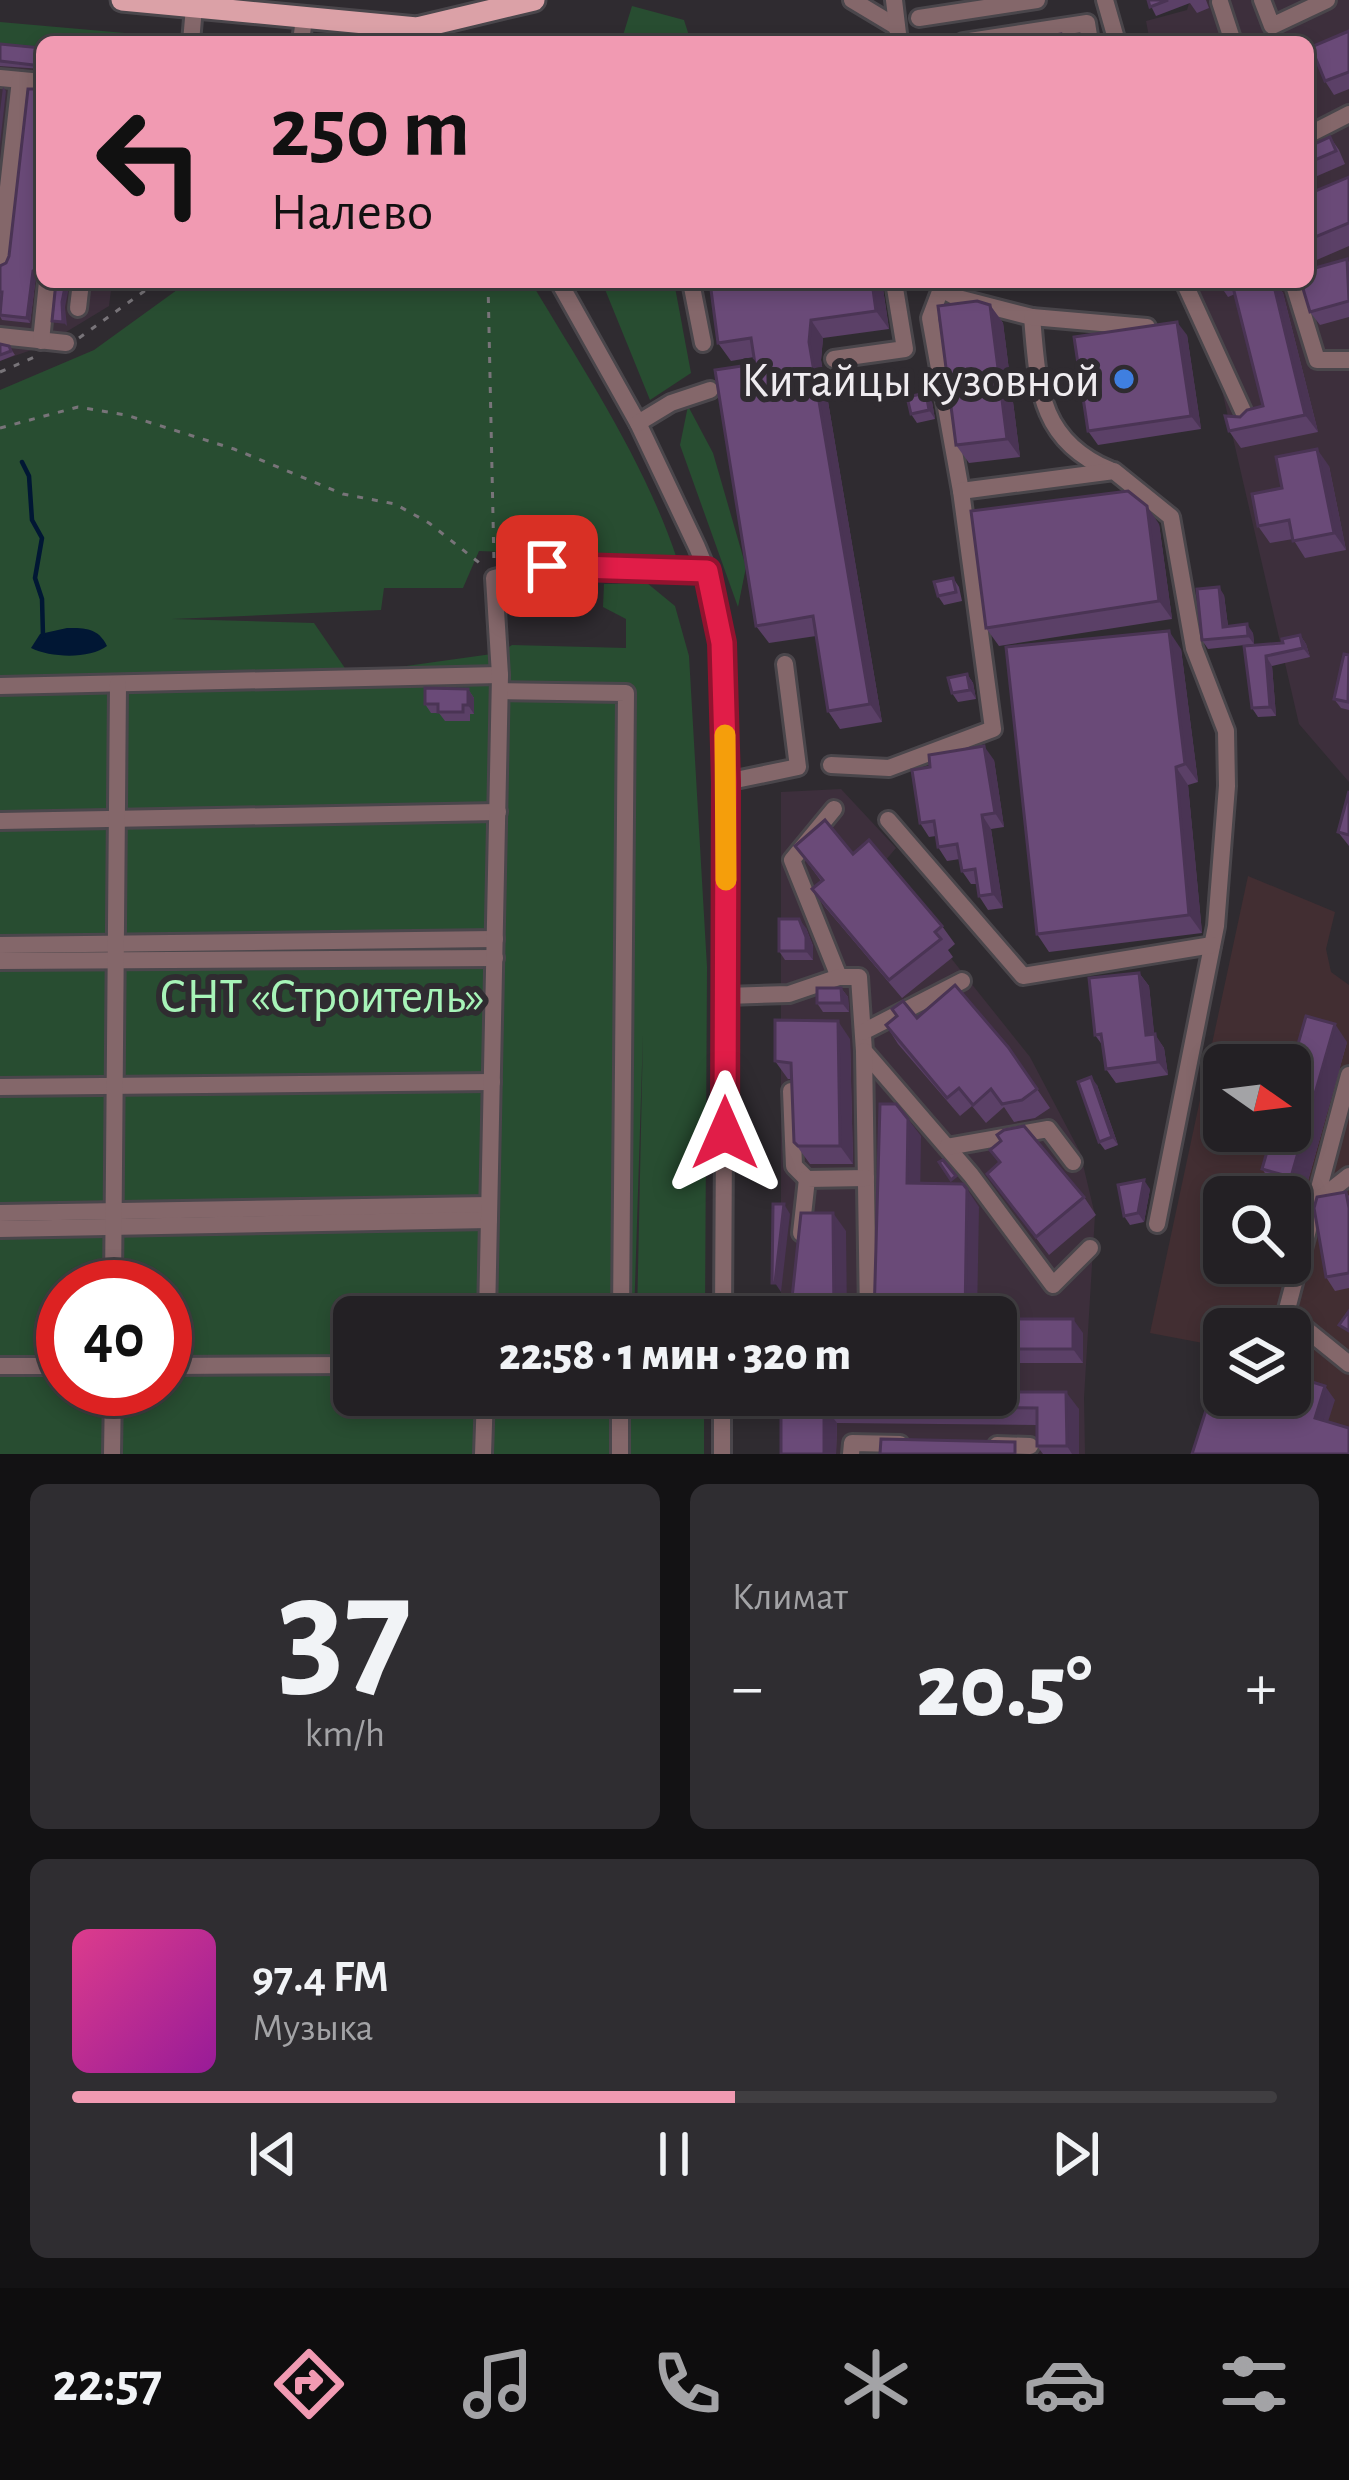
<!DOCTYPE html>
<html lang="ru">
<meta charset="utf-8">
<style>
:root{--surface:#232024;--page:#2f2d31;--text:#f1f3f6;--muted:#a3a3a6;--line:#403e41;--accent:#f19ab2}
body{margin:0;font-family:"Alegreya Sans",sans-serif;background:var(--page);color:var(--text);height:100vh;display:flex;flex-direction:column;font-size:45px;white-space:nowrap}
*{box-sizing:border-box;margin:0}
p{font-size:39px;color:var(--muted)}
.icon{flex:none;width:66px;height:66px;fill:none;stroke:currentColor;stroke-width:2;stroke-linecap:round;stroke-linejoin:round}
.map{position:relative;height:1454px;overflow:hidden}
.drawer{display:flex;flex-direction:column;gap:30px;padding:30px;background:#131214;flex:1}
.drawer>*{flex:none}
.banner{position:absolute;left:36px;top:36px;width:1278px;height:252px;border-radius:18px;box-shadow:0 6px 18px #0003,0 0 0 3px var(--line);background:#f19ab2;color:#111;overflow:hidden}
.needle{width:78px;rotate:104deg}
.buttons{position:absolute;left:1203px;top:1044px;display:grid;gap:24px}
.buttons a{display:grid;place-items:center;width:108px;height:108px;border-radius:18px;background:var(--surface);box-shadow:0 6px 18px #0003,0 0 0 3px var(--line);font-size:60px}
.speed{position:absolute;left:36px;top:1260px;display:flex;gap:24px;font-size:60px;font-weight:700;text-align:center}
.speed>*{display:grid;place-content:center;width:156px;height:156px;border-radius:50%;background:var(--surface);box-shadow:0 6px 18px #0003,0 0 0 3px var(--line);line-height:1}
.speed .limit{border:18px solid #d22;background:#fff;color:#111}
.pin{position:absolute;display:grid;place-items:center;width:102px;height:102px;color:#fff;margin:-51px;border-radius:24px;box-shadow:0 6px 18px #0006}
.me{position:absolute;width:132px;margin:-66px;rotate:0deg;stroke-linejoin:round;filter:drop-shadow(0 0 9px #0008)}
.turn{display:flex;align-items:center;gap:42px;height:252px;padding:0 36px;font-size:54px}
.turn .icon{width:156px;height:156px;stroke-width:2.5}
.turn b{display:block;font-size:84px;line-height:102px}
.big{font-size:90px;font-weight:800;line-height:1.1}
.drawer .card{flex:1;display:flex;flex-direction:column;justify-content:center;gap:18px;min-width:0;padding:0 42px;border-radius:18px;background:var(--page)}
.drawer .dial{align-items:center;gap:0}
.dial b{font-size:156px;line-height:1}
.song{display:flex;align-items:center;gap:36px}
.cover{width:144px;height:144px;border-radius:18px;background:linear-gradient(135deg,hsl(330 70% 55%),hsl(300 70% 35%))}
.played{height:12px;border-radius:6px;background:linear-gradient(90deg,var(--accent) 55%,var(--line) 55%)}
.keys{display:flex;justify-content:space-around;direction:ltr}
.heat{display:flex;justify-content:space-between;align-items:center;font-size:66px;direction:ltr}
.drawer .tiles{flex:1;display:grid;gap:30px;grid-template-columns:1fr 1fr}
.card:last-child{grid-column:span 2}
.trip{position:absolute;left:333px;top:1296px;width:684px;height:120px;border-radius:18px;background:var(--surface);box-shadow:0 6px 18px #0003,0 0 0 3px var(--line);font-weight:800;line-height:120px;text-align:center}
.menu{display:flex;height:192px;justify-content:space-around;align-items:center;background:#0e0d0e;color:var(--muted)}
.menu .icon{width:84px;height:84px}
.menu .active{color:var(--accent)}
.menu b{font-size:54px;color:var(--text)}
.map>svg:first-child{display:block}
.commercial{fill:#422e32;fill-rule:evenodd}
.industrial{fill:#3d2f3c}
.green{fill:#284d31;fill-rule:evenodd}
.water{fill:#011734}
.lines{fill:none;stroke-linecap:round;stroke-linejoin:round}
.stream{stroke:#011734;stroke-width:4.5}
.minor-casing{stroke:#4a464b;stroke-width:22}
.major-casing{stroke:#4a464b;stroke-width:27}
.path{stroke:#787479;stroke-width:3;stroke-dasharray:6 9;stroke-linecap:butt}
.minor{stroke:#84676a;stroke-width:16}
.major{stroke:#dba1a7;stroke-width:21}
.wall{fill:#5b4067}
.shaded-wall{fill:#4a3454}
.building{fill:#6a4a78;stroke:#4a3454;stroke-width:3}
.route-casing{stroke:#92132f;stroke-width:30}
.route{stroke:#e11d48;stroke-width:21}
.slow{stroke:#f59e0b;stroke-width:21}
.shop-dot{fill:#3f7fe0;stroke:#2f2b30;stroke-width:4.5}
.labels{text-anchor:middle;stroke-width:12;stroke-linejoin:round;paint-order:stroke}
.poi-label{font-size:48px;fill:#efecf0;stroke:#2f2b30;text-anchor:end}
.park-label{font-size:48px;fill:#a7f4b8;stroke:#2f2b30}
</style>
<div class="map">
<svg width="1349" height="1454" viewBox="0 0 1349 1454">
<rect width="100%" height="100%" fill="#2f2b30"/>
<path class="commercial" d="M1248,876L1335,912L1326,949L1331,972L1349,985V1454L1224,1395H1290V1329H1224V1347L1150,1333ZM1224,1065H1290V1131H1224ZM1224,1197H1290V1263H1224Z"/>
<g class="industrial">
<polygon points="1190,0 1349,0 1349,782 1299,724 1197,282 1308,282 1308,42 1150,42 1146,21 1187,10"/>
<polygon points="0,48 42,53 42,282 112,282 109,306 43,346 0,361"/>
<polygon points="841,789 896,848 879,868 1030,1057 1080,1152 1095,1215 1084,1398 1085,1454 781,1454 781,1395 996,1395 996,1317 781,1317 781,792"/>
</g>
<g class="green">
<polygon points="632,6 684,20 691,42 621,42"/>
<polygon points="0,22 182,38 182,42 42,42 42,59 0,53"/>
<path d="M188,282H531C584,371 644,460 677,559L479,551L463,588H384L381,610L172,619L314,623L349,674L499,653L512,645L626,648V619L603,607L604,584L647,583L675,606L689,656L707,967L705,1317H637L643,1034L634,1317H354V1395H632V1406L634,1395H704V1454H0V390L94,350ZM63,1287H165V1389H63Z"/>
<polygon points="602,282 674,282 691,373 650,400"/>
<polygon points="688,406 713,453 746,567 738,607 680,445"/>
</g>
<path class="water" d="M67,628C86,628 98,628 107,646C90,659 51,658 31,648L40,634Z"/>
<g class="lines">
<polyline class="stream" points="22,462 29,476 32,520 42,538 35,578 42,599 43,636"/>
<g class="minor-casing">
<g id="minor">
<polyline points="852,0 897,27"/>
<polyline points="894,0 899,42"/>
<polyline points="1105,0 1117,42"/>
<polyline points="1262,0 1272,26 1327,0"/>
<polyline points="1220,2 1233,42"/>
<polyline points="919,18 1037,0"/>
<polyline points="191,42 194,7"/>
<polyline points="301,42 304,18"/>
<polyline points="963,42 1087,23 1090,42"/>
<polyline points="0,78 42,82"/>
<polyline points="1308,135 1349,114"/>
<polyline points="0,259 20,80"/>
<polyline points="559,282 638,423 697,547 707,571 722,643 726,782 723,1317"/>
<polyline points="691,282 703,343"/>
<polyline points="939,282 941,289 930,318 961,491"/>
<polyline points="1184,282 1248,422"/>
<polyline points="1293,282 1317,360 1349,360"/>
<path d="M941,289L958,298L1032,317C1038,385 1038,440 1110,470"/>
<polyline points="78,308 81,282"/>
<polyline points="1032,317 1147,327"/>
<polyline points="0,336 66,343"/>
<polyline points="41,341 47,282"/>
<polyline points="834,359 905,349 894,282"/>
<polyline points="638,423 671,403 710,390"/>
<polyline points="0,686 500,675"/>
<polyline points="500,691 626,693 621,1317"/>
<polyline points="831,765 889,768 993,729 961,491 1114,471 1171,517 1194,648 1226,731 1227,786 1216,926 1157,1224"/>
<polyline points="726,782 798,767 785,664"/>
<polyline points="834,809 792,860 839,977"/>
<polyline points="888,820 1023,976 1212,945"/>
<polyline points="0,821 498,812"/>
<polyline points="0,945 495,939"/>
<polyline points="0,961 495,958"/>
<polyline points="726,996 789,994 839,977 859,977 864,1051 971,1175 1053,1285 1090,1248"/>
<polyline points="863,1032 962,981"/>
<polyline points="864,1051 868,1317"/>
<polyline points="1349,1075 1286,1313 1349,1364"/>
<polyline points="0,1087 492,1082"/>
<polyline points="791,1091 794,1166 807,1179"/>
<polyline points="947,1147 1048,1129 1073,1162"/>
<polyline points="1316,1202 1349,1176"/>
<polyline points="0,1213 489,1205"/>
<polyline points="0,1229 489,1220"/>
<polyline points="801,1233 807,1179 866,1178"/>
<polyline points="113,1287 118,684"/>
<polyline points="487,1317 500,675 494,578 546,566 707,571"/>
<polyline points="0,1366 63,1366"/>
<polyline points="165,1366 354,1365"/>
<polyline points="997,1445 1030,1446"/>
<polyline points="112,1454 113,1389"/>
<polyline points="483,1454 485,1395"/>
<polyline points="620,1454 620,1395"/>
<polyline points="722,1454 722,1395"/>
<polyline points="851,1454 852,1443 900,1444"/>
</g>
</g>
<g class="major-casing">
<polyline id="major" points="122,0 417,28 534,0"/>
</g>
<g class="path">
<polyline points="488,282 494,564"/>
<polyline points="79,338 157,282"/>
<polyline points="0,372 37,356"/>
<polyline points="0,428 78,407 126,415 234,449 343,494 395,504 429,523 482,565"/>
</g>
<use href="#minor" class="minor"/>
<use href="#major" class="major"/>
</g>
<g class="wall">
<polygon points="1148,0 1206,0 1209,8 1197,13 1190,3 1156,16"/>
<polygon points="1349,31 1349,89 1334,95 1325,81"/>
<polygon points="0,44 42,48 42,69 0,66"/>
<polygon points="42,89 42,271 36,276 30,323 2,320 0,316 0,266 6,263 9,256"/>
<polygon points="1330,137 1339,150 1345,164 1308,180 1308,147"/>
<polygon points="1349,177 1349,246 1312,262 1308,257 1308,194"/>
<polygon points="1349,261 1349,317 1320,325 1310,312"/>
<polygon points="710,282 882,282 889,329 823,338 821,360 882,722 840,729 828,711 816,636 769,643 756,626 754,357 731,361 718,343"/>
<polygon points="971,282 994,282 995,286 976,289"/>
<polygon points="1218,282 1275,282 1283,293 1318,432 1241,448 1229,431 1240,417 1263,406 1235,294 1228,297"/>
<polygon points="990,305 1003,323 1020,457 969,463 956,445"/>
<polygon points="1187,335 1201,429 1098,445 1088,431"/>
<polygon points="0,344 9,346 15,355 0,361"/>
<polygon points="932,402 935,419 917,423 911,414"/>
<polygon points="1329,466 1346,550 1305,558 1293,539 1270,543 1258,526 1282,488"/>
<polygon points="1159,524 1172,619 999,646 986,628"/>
<polygon points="953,578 959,587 962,601 944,605 938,596"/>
<polygon points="1224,595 1228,626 1253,633 1254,644 1208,649 1202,640"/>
<polygon points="1300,635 1306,644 1310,657 1272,666 1276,716 1258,717 1252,708 1244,646 1283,643"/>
<polygon points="1181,649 1198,782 1188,785 1202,933 1049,952 1037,934"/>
<polygon points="1349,655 1349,710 1341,708 1334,699"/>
<polygon points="967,674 973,683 976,699 958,702 952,693"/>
<polygon points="468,689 474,698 474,714 470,714 470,721 445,721 439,713 431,713 425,704"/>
<polygon points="994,760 1004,827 991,829 1003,908 988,910 979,896 977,884 971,884 962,871 960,859 947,861 938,847 936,836 929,837 920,823"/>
<polygon points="1349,791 1349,846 1338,832"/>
<polygon points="795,846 853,854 942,926 955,944 948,950 953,957 902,998 825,907 812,889 821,881"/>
<polygon points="806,928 813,946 813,960 785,960 779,951"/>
<polygon points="1139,973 1149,986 1154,1034 1164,1048 1168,1075 1116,1083 1106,1069 1103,1046 1095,1035"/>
<polygon points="841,988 848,997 849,1012 823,1012 817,1003"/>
<polygon points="917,1018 1008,1047 1050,1108 1035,1118 1014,1122 1004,1107 986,1123 972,1106 960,1116 898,1044 886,1025"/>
<polygon points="850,1039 853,1164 810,1164 794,1142 792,1079 788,1079 775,1061"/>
<polygon points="1347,1042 1304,1195 1275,1187 1262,1169"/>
<polygon points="1097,1085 1118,1145 1105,1150 1099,1142"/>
<polygon points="990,1150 1084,1197 1096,1215 1049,1255 987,1174 999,1163"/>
<polygon points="1150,1189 1144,1222 1130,1225 1124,1216"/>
<polygon points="1346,1192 1349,1196 1349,1288 1335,1291 1326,1277"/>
<polygon points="1083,1333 1083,1363 1010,1363 1000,1349"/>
<polygon points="1024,1392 1079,1409 1079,1454 1043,1454 1037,1446 1037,1425 837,1423 836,1454 781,1454 781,1395"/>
</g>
<g class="shaded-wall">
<polygon points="3,87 6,91 0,144 0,111"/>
<polygon points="33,271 36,276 30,323 27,318"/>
<polygon points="66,282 70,282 65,307 67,326 63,322 62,302"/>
<polygon points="872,282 882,282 889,329 876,311"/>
<polygon points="1273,282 1275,282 1283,293 1318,432 1305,415"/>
<polygon points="990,305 1003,323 1020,457 1007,439"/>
<polygon points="811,320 823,338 821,360 882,722 870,704 809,342"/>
<polygon points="1177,322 1187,335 1201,429 1191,416"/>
<polygon points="926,393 932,402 935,419 929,410"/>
<polygon points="1317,449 1329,466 1346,550 1334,533"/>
<polygon points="1147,506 1159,524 1172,619 1159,601"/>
<polygon points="1219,587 1224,595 1229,635 1223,627"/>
<polygon points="1247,624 1253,633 1254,644 1248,636"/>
<polygon points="1169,631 1181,649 1198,782 1185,764"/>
<polygon points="1300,635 1306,644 1310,657 1303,648"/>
<polygon points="1266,656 1272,666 1276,716 1270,707"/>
<polygon points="967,674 973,683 976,699 970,690"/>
<polygon points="468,689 474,698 474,714 468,705"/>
<polygon points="984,746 994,760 1004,827 995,813"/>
<polygon points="1176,767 1188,785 1202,933 1189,915"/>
<polygon points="982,815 991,829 1003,908 993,894"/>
<polygon points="799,919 806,928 813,946 813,960 806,951"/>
<polygon points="1139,973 1149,986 1156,1049 1146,1035"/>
<polygon points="841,988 848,997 849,1012 842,1003"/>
<polygon points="838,1021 850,1039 853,1164 840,1146"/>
<polygon points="1335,1024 1347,1042 1304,1195 1291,1177"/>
<polygon points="1155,1034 1164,1048 1168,1075 1158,1062"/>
<polygon points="1091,1077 1097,1085 1118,1145 1112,1137"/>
<polygon points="908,1119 921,1136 920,1201 907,1183"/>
<polygon points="1144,1180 1150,1189 1144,1222 1138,1213"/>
<polygon points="967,1189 979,1207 977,1317 965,1317"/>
<polygon points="784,1204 790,1214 781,1292 775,1283"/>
<polygon points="833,1213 846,1231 847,1317 834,1317"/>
<polygon points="1073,1319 1083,1333 1083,1363 1073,1349"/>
<polygon points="1325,1386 1335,1400 1325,1431 1315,1418"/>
<polygon points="1066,1392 1079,1409 1079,1454 1072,1454 1067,1446"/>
<polygon points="824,1406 837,1423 836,1454 824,1454"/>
</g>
<g class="building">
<polygon points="1148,0 1168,0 1150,7"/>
<polygon points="1349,31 1349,72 1325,81 1311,47"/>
<polygon points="1061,34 1063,42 1016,42"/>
<polygon points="0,44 42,48 42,66 0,61"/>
<polygon points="28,89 42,89 42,266 33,271 27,318 0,315 2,292 0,292 0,266 6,263 9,256"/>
<polygon points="1330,137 1336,151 1308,163 1308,147"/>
<polygon points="1349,177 1349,223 1308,240 1308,194"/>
<polygon points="1347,259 1349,301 1310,312 1301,282 1308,282 1308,270"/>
<polygon points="56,282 66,282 62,302 63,322 52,321"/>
<polygon points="710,282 872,282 876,311 811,320 809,342 870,704 828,711 813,616 756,626 715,370 755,364 751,338 718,343"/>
<polygon points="1250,282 1273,282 1305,415 1229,431 1225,416 1240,417 1247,410 1263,406 1233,287"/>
<polygon points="977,301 990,305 1007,439 956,445 938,306"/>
<polygon points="1177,322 1191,416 1088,431 1074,337"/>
<polygon points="0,344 9,346 11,351 0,355"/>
<polygon points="926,393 929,410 911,414 907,397"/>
<polygon points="1317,449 1334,533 1293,541 1289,520 1258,526 1252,494 1282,488 1276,457"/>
<polygon points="1128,491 1147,506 1159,601 986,628 971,511"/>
<polygon points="953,578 956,592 938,596 934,582"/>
<polygon points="1219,587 1223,627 1247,624 1248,636 1202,640 1197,589"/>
<polygon points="1169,631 1185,764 1176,767 1189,915 1037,934 1006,647"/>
<polygon points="1300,635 1303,648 1266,656 1270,707 1252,708 1244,646 1283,643 1282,639"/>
<polygon points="1344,654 1349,655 1348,702 1334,699"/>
<polygon points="967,674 970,690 952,693 948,678"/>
<polygon points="425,688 468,689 468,705 463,705 463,712 438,712 438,704 425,704"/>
<polygon points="984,746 995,813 982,815 993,894 979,896 975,869 962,871 957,844 938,847 934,821 920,823 912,770 930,767 929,755"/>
<polygon points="1349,791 1349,835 1338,832"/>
<polygon points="825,820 853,854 869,840 942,926 935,932 941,939 889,980 812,889 823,880 795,846"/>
<polygon points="779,919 799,919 806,937 806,951 779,951"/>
<polygon points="1139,973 1146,1035 1155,1034 1158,1062 1106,1069 1101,1034 1095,1035 1089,978"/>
<polygon points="955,985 1008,1047 1037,1089 1022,1100 1002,1104 991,1089 973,1105 959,1088 947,1098 886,1025 897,1016 892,1009 903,1001 917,1018"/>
<polygon points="817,988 841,988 842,1003 817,1003"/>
<polygon points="1306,1016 1335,1024 1291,1177 1262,1169 1273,1131 1290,1131 1290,1072"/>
<polygon points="775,1020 838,1021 840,1146 798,1146 794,1142 791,1063 775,1061"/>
<polygon points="1091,1077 1112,1137 1099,1142 1078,1082"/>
<polygon points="880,1104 896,1104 908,1119 907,1183 963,1184 967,1189 965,1317 874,1317"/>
<polygon points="1024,1126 1084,1197 1036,1237 987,1174 1000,1162 990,1150 1001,1141 997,1135 1004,1130"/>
<polygon points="943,1160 956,1176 951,1180 939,1162"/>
<polygon points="1144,1180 1138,1213 1124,1216 1118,1185"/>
<polygon points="1346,1192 1349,1208 1349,1273 1326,1277 1314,1208 1317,1197"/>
<polygon points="773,1204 784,1204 775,1283 772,1283"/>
<polygon points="801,1213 833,1213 834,1317 790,1317"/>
<polygon points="1349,1311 1349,1331 1339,1325"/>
<rect x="1000" y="1319" width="73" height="30"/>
<polygon points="1224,1354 1224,1395 1290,1395 1290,1375 1325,1386 1315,1418 1349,1428 1349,1454 1192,1454"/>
<polygon points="996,1382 1016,1382 1016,1392 1066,1392 1067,1446 1037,1446 1037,1408 824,1406 824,1454 781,1454 781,1395 996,1395"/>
<polygon points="881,1439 1015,1442 1015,1454 880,1454"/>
</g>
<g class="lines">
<g class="route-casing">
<polyline id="route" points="547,566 707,571 722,643 726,782 725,1133"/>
</g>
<use href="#route" class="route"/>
<polyline class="slow" points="725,735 726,880"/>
</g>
<circle class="shop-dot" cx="1124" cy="379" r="12"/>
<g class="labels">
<g class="poi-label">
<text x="1100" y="396">Китайцы кузовной</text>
</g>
<g class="park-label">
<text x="322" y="1012">СНТ «Строитель»</text>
</g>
</g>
</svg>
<div class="buttons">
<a><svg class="needle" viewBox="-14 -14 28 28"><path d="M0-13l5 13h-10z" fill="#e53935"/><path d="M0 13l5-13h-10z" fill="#a3a3a6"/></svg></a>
<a><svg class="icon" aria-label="search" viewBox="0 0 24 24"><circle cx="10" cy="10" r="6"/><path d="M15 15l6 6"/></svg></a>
<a><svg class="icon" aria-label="layers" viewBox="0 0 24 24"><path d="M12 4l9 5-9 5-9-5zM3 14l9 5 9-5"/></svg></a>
</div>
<div class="speed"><div class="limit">40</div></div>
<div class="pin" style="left:547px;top:566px;background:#d93025"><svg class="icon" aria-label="arrive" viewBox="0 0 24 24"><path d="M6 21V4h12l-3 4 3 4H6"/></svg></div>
<svg class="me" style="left:725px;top:1133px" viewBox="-20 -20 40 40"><path d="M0-17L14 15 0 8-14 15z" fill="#e11d48" stroke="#fff" stroke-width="4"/></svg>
<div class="trip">22:58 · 1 мин · 320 m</div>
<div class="banner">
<div class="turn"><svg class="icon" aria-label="left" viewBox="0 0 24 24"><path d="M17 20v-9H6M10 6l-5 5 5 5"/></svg><div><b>250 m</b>Налево</div></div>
</div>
</div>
<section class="drawer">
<div class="tiles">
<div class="card dial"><b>37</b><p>km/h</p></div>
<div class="card"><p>Климат</p>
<div class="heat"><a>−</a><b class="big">20.5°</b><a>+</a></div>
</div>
<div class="card">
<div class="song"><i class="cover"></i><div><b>97.4 FM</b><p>Музыка</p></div></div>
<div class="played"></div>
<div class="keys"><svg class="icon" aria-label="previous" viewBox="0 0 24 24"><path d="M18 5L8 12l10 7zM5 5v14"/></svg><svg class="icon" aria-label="pause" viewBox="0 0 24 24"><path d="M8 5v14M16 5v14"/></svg><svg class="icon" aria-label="next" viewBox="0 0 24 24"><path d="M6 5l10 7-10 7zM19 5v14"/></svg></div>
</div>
</div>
</section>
<nav class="menu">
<b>22:57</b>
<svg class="icon active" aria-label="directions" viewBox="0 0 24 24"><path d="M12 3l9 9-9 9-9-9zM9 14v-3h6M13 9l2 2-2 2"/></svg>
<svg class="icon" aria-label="music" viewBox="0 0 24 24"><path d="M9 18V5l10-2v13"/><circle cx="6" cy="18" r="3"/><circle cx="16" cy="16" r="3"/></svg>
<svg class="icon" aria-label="phone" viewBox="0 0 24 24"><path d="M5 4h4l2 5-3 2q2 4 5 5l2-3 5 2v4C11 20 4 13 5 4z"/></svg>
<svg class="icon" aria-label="climate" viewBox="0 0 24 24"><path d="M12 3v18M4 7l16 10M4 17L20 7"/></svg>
<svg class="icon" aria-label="car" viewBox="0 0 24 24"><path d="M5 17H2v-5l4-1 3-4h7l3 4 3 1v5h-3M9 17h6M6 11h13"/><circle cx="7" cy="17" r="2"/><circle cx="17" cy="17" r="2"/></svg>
<svg class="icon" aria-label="filters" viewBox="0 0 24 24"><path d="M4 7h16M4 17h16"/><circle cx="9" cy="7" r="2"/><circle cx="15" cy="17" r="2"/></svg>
</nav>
